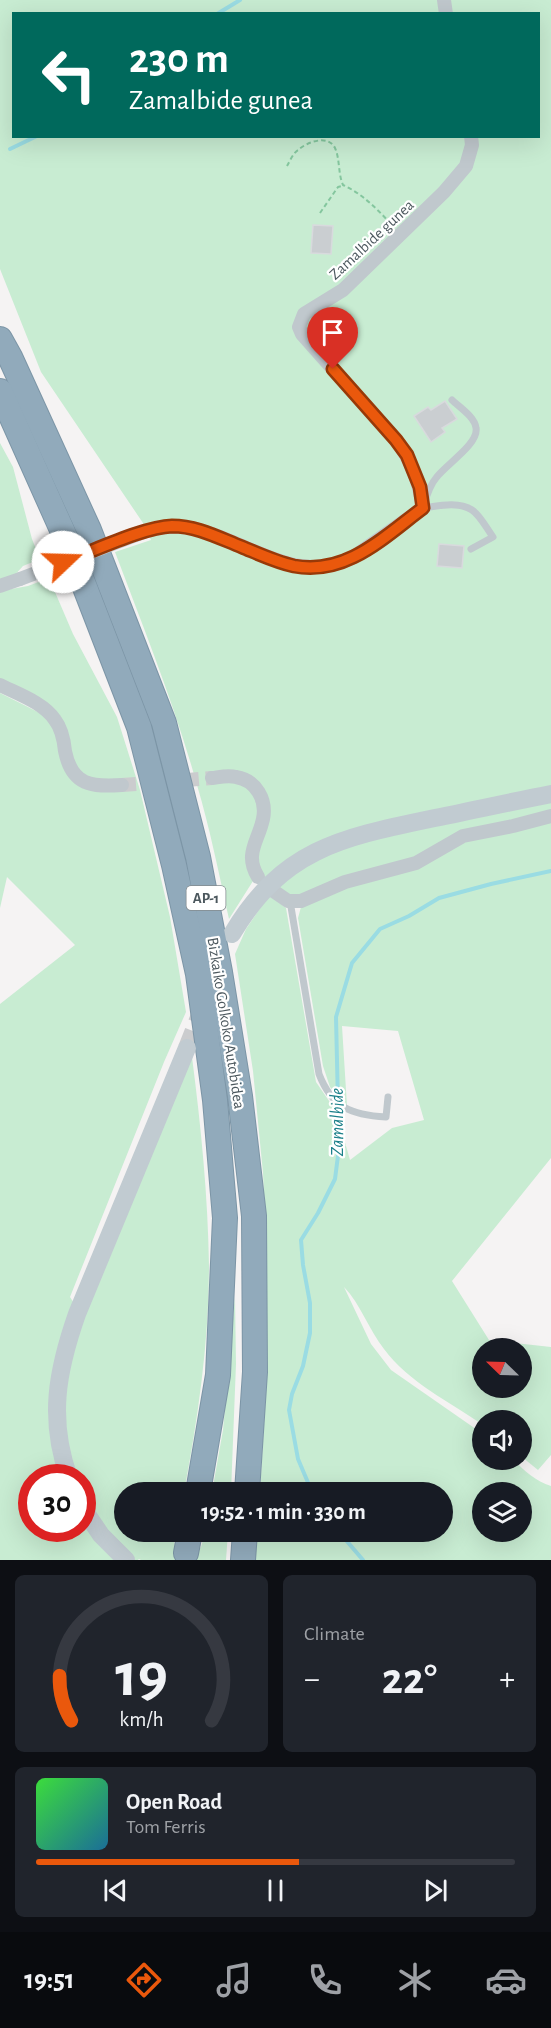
<!DOCTYPE html>
<meta charset="utf-8">
<style>
:root{--surface:#171b24;--page:#20242c;--text:#f1f3f6;--muted:#9ea1a6;--line:#363941;--accent:#ea580c}
body{margin:0;font-family:"Alegreya Sans",sans-serif;background:var(--page);color:var(--text);height:100vh;display:flex;flex-direction:column;font-size:22px;white-space:nowrap}
*{box-sizing:border-box;margin:0}
p{font-size:20px;color:var(--muted)}
.icon{flex:none;width:33px;height:33px;fill:none;stroke:currentColor;stroke-width:2;stroke-linecap:round;stroke-linejoin:round}
.map{position:relative;height:1560px;overflow:hidden}
.details{display:flex;flex-direction:column;gap:15px;padding:15px;background:#0d0f14;flex:1}
.details>*{flex:none}
.top-card{position:absolute;left:12px;top:12px;width:528px;height:126px;border-radius:0px;box-shadow:0 6px 24px #0002;background:#00695c;color:#fff;overflow:hidden}
.needle{width:39px;rotate:293deg}
.buttons{position:absolute;left:472px;top:1338px;display:grid;gap:12px}
.buttons a{display:grid;place-items:center;width:60px;height:60px;border-radius:50%;background:var(--surface);box-shadow:0 6px 24px #0002;font-size:30px}
.speed{position:absolute;left:18px;top:1464px;display:flex;gap:12px;font-size:30px;font-weight:700;text-align:center}
.speed>*{display:grid;place-content:center;width:78px;height:78px;border-radius:50%;background:var(--surface);box-shadow:0 6px 24px #0002;line-height:1}
.speed .limit{border:9px solid #d22;background:#fff;color:#111}
.pin{position:absolute;display:grid;place-items:center;width:51px;height:51px;color:#fff;margin:-62px -26px;border-radius:50% 50% 50% 0;rotate:-45deg;box-shadow:0 0 6px #0007}
.pin .icon{rotate:45deg}
.me{position:absolute;width:66px;margin:-33px;rotate:69deg;stroke-linejoin:round;filter:drop-shadow(0 0 4px #0008)}
.turn{display:flex;align-items:center;gap:21px;height:126px;padding:0 18px;font-size:27px}
.turn .icon{width:78px;height:78px;stroke-width:2.5}
.turn b{display:block;font-size:42px;line-height:51px}
.big{font-size:45px;font-weight:700;line-height:1.1}
.details .widget{flex:1;display:flex;flex-direction:column;justify-content:center;gap:9px;min-width:0;padding:0 21px;border-radius:9px;background:var(--page)}
.details .dial{align-items:center;gap:0}
.dial svg{height:156px;overflow:visible;fill:none;stroke:var(--line);stroke-width:7;stroke-linecap:round;text-anchor:middle}
.dial text{fill:var(--text);stroke:none}
.song{display:flex;align-items:center;gap:18px}
.cover{width:72px;height:72px;border-radius:9px;background:linear-gradient(135deg,hsl(120 70% 55%),hsl(200 70% 35%))}
.played{height:6px;border-radius:3px;background:linear-gradient(90deg,var(--accent) 55%,var(--line) 55%)}
.keys{display:flex;justify-content:space-around;direction:ltr}
.heat{display:flex;justify-content:space-between;align-items:center;font-size:33px;direction:ltr}
.details .tiles{flex:1;display:grid;gap:15px;grid-template-columns:1fr 1fr}
.widget:last-child{grid-column:span 2}
.trip{position:absolute;left:114px;top:1482px;width:339px;height:60px;border-radius:30px;background:var(--surface);box-shadow:0 6px 24px #0002;font-weight:700;line-height:60px;text-align:center}
.menu{display:flex;height:96px;justify-content:space-around;align-items:center;background:#090b0e;color:var(--muted)}
.menu .icon{width:42px;height:42px}
.menu .active{color:var(--accent)}
.menu b{font-size:27px;color:var(--text)}
.map>svg:first-child{display:block}
.green{fill:#c8ecd2;fill-rule:evenodd}
.lines{fill:none;stroke-linecap:round;stroke-linejoin:round}
.stream{stroke:#9adce3;stroke-width:4}
.building{fill:#caced1;stroke:#d8dadd;stroke-width:1.5}
.street-tunnel{stroke:#cbccce;stroke-width:14;stroke-dasharray:14 7;stroke-linecap:butt}
.secondary-tunnel{stroke:#cbccce;stroke-width:18;stroke-dasharray:18 9;stroke-linecap:butt}
.highway-casing{stroke:#7c95a6;stroke-width:26}
.path{stroke:#84c69e;stroke-width:2;stroke-dasharray:4.5 3;stroke-linecap:butt}
.lane{stroke:#c0c8cd;stroke-width:7}
.street{stroke:#c0c8cd;stroke-width:14}
.secondary{stroke:#c1cbd1;stroke-width:18}
.highway{stroke:#91aabb;stroke-width:24}
.street-bridge{stroke:#c0c8cd;stroke-width:14}
.route-casing{stroke:#983908;stroke-width:15}
.route{stroke:#ea580c;stroke-width:10}
.labels{text-anchor:middle;stroke-width:4.5;stroke-linejoin:round;paint-order:stroke}
.shield{fill:#fff;stroke:#828a8e;stroke-width:1.5}
.shield-label{font-size:15px;font-weight:bold;fill:#4c585e}
.street-label{font-size:16px;fill:#4c585e;stroke:#fff}
.water-label{font-size:18px;font-style:italic;fill:#1c808a;stroke:#fff}
</style>
<div class="map">
<svg width="551" height="1560" viewBox="0 0 551 1560">
<rect width="100%" height="100%" fill="#f5f3f3"/>
<g class="green">
<path d="M0,0H551V1158L452,1281L489,1340L551,1347V1455L538,1470L522,1457V1420H483V1425C450,1402 408,1382 384,1349C369,1330 360,1303 344,1287L371,1344L391,1370L483,1434V1460H514C524,1471 536,1481 551,1486V1560H253L257,1532H442V1492H260L267,1374V1256L263,1173L253,1071L235,954L246,929L269,895L286,908L316,1082L336,1111L350,1160L392,1128L424,1120L398,1031L342,1026L347,1106L330,1087L323,1066L298,918L301,907L258,873L229,919C219,874 210,829 197,785C175,706 144,629 115,552L151,540L143,523L41,372L0,269ZM14,14H538V136H14ZM483,1348H522V1388H483ZM483,1492H522V1532H483Z"/>
<polygon points="0,443 13,467 32,539 40,559 23,566 12,578 0,581"/>
<path d="M49,578L73,634L117,717L140,790L170,917L186,1012L164,1062L70,1297L83,1317L192,1057C201,1127 208,1196 209,1266C209,1342 198,1418 184,1492H124V1532H175L174,1540L175,1547L196,1553L201,1547L205,1532H228L226,1560H141L139,1559L138,1560H0V1004L75,945L7,877L0,908V693L40,713L0,679V591L28,586ZM32,1478H82V1528H32Z"/>
<polygon points="235,1297 236,1364 231,1492 212,1492 223,1430"/>
</g>
<g class="lines">
<g class="stream">
<polyline points="217,14 240,0"/>
<polyline points="10,149 37,136"/>
<polyline points="312,1492 298,1459 289,1410 292,1394 303,1366 310,1333 310,1303 303,1265 301,1240 318,1213 335,1179 339,1148 336,1017 352,963 380,929 409,916 439,898 491,884 551,871"/>
<polyline points="339,1532 363,1560"/>
</g>
</g>
<g class="building">
<polygon points="313,225 333,226 331,254 311,253"/>
<polygon points="445,401 457,419 442,428 445,432 431,442 414,416 428,407 431,410"/>
<polygon points="439,544 464,546 462,568 437,566"/>
</g>
<g class="lines">
<polyline class="street-tunnel" points="122,785 212,778"/>
<polyline class="secondary-tunnel" points="187,1048 202,1010"/>
<g class="highway-casing">
<g id="highway">
<polyline points="0,339 10,357 89,530 164,723 198,857 220,972 240,1096 254,1216 255,1372 247,1492"/>
<polyline points="0,391 67,541 139,727 174,865 198,974 215,1100 225,1218 218,1375 198,1492"/>
<polyline points="186,1553 190,1532"/>
<polyline points="243,1560 245,1532"/>
</g>
</g>
<g class="path">
<path d="M287,166C290,161 293,153 298,150C307,142 328,134 335,148C340,159 338,174 343,185C363,194 378,210 393,226"/>
<polyline points="320,213 338,187 342,186"/>
</g>
<g class="lane">
<path d="M452,400C459,407 475,417 476,428C479,444 445,465 436,478C429,486 426,498 423,508C438,506 458,501 472,510C480,515 487,529 493,537L471,549"/>
<path d="M288,902L291,907L319,1074C332,1108 352,1115 386,1117L388,1097"/>
</g>
<g class="street">
<polyline points="444,0 446,14"/>
<path d="M149,530C165,527 179,525 195,529C249,541 294,586 352,558L423,508C419,482 412,462 396,440L302,334L299,327L304,314L343,290L444,192L466,166L472,145L471,136"/>
<polyline points="0,586 20,579"/>
<path d="M0,685C18,694 44,703 55,720C62,729 64,741 65,751C72,786 92,787 122,785"/>
<path d="M212,778C220,777 228,775 236,777C256,780 267,800 263,819C258,842 244,854 258,877"/>
<polyline points="272,890 288,901 301,901 345,882 416,863 463,836 513,826 551,816"/>
</g>
<g class="secondary">
<path d="M232,934C282,850 339,838 430,819C470,811 510,802 551,794"/>
<path d="M69,1478C48,1419 57,1371 77,1314L187,1048"/>
<polyline points="82,1507 101,1535 126,1560"/>
</g>
<use href="#highway" class="highway"/>
<polyline class="street-bridge" points="20,579 149,530"/>
</g>
<g class="lines">
<g class="route-casing">
<path id="route" d="M63,562C92,552 143,527 172,526C197,526 219,538 242,547C259,554 276,562 294,566C346,576 384,537 423,508L420,487L407,455L396,440L333,369"/>
</g>
<use href="#route" class="route"/>
</g>
<g class="labels">
<rect class="shield" x="186.5" y="886" width="39" height="24" rx="4.5"/>
<g class="shield-label">
<text x="206" y="903">AP-1</text>
</g>
<g class="street-label">
<text transform="translate(371 239) rotate(-43)" y="6">Zamalbide gunea</text>
<text transform="translate(227 1023) rotate(81)" y="6">Bizkaiko Golkoko Autobidea</text>
</g>
<g class="water-label">
<text transform="translate(337 1122) rotate(-90)" y="6">Zamalbide</text>
</g>
</g>
</svg>
<div class="buttons">
<a><svg class="needle" viewBox="-14 -14 28 28"><path d="M0-13l5 13h-10z" fill="#e53935"/><path d="M0 13l5-13h-10z" fill="#9ea1a6"/></svg></a>
<a><svg class="icon" aria-label="sound" viewBox="0 0 24 24"><path d="M4 9h4l5-4v14l-5-4H4zM17 9q2 3 0 6"/></svg></a>
<a><svg class="icon" aria-label="layers" viewBox="0 0 24 24"><path d="M12 4l9 5-9 5-9-5zM3 14l9 5 9-5"/></svg></a>
</div>
<div class="speed"><div class="limit">30</div></div>
<div class="pin" style="left:333px;top:369px;background:#d93025"><svg class="icon" aria-label="arrive" viewBox="0 0 24 24"><path d="M6 21V4h12l-3 4 3 4H6"/></svg></div>
<svg class="me" style="left:63px;top:562px" viewBox="-20 -20 40 40"><circle r="19" fill="#fff"/><path d="M0-13L10 11 0 6-10 11z" fill="#ea580c"/></svg>
<div class="trip">19:52 · 1 min · 330 m</div>
<div class="top-card">
<div class="turn"><svg class="icon" aria-label="left" viewBox="0 0 24 24"><path d="M17 20v-9H6M10 6l-5 5 5 5"/></svg><div><b>230 m</b>Zamalbide gunea</div></div>
</div>
</div>
<section class="details">
<div class="tiles">
<div class="widget dial"><svg viewBox="0 0 100 80">
<path d="M14 69A42 42 0 1 1 86 69"/>
<path d="M14 69A42 42 0 0 1 8 46" stroke="#ea580c"/>
<text x="50" y="56" font-size="32" font-weight="700">19</text>
<text x="50" y="72" font-size="11">km/h</text>
</svg></div>
<div class="widget"><p>Climate</p>
<div class="heat"><a>−</a><b class="big">22°</b><a>+</a></div>
</div>
<div class="widget">
<div class="song"><i class="cover"></i><div><b>Open Road</b><p>Tom Ferris</p></div></div>
<div class="played"></div>
<div class="keys"><svg class="icon" aria-label="previous" viewBox="0 0 24 24"><path d="M18 5L8 12l10 7zM5 5v14"/></svg><svg class="icon" aria-label="pause" viewBox="0 0 24 24"><path d="M8 5v14M16 5v14"/></svg><svg class="icon" aria-label="next" viewBox="0 0 24 24"><path d="M6 5l10 7-10 7zM19 5v14"/></svg></div>
</div>
</div>
</section>
<nav class="menu">
<b>19:51</b>
<svg class="icon active" aria-label="directions" viewBox="0 0 24 24"><path d="M12 3l9 9-9 9-9-9zM9 14v-3h6M13 9l2 2-2 2"/></svg>
<svg class="icon" aria-label="music" viewBox="0 0 24 24"><path d="M9 18V5l10-2v13"/><circle cx="6" cy="18" r="3"/><circle cx="16" cy="16" r="3"/></svg>
<svg class="icon" aria-label="phone" viewBox="0 0 24 24"><path d="M5 4h4l2 5-3 2q2 4 5 5l2-3 5 2v4C11 20 4 13 5 4z"/></svg>
<svg class="icon" aria-label="climate" viewBox="0 0 24 24"><path d="M12 3v18M4 7l16 10M4 17L20 7"/></svg>
<svg class="icon" aria-label="car" viewBox="0 0 24 24"><path d="M5 17H2v-5l4-1 3-4h7l3 4 3 1v5h-3M9 17h6M6 11h13"/><circle cx="7" cy="17" r="2"/><circle cx="17" cy="17" r="2"/></svg>
</nav>
